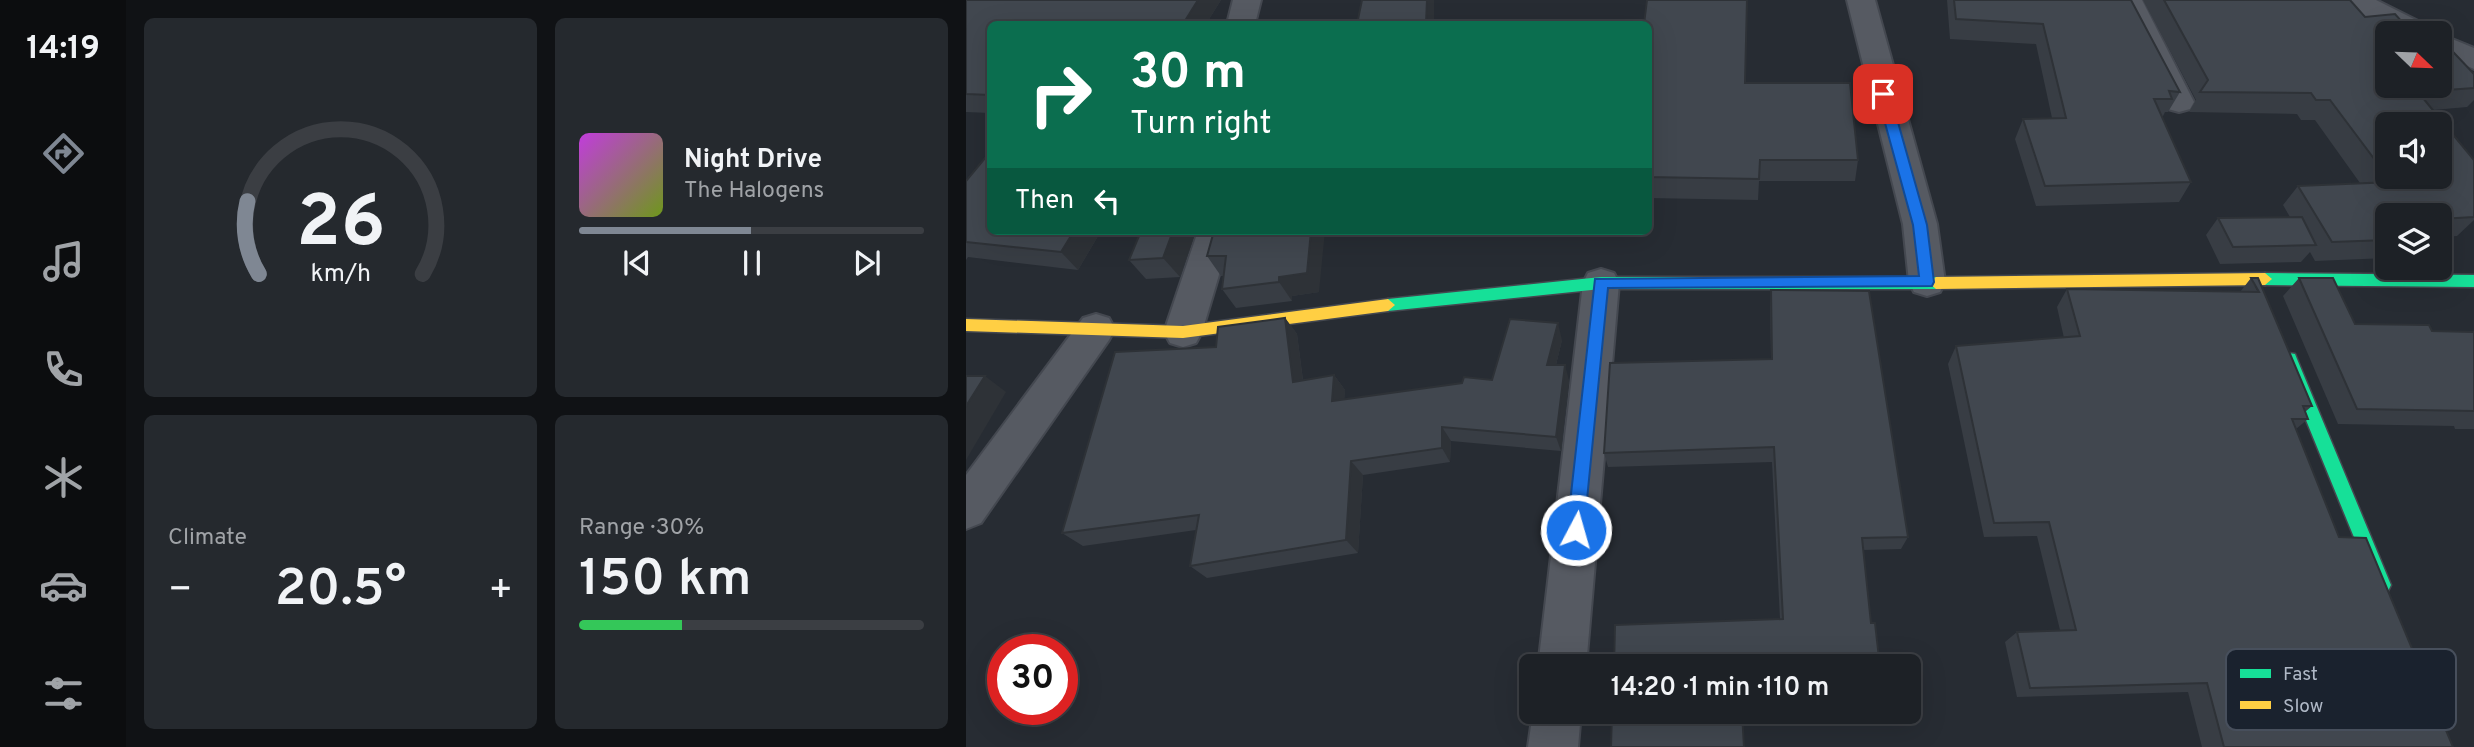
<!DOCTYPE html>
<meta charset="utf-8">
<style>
:root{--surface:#1d2126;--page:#25292e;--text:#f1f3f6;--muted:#a0a3a7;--line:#3b3e43;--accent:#7f8793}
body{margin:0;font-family:Overpass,sans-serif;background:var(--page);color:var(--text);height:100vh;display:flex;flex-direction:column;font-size:26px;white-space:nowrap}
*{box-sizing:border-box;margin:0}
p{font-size:23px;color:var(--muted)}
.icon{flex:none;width:38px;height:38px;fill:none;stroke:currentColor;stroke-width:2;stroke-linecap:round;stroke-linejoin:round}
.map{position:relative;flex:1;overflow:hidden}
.panel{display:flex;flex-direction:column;gap:18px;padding:18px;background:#101215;width:840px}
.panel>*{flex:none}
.hud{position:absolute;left:21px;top:21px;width:665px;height:214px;border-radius:10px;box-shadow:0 7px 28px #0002,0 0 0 2px var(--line);background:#0b6e4f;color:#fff;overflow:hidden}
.needle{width:46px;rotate:113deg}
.controls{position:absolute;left:1409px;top:21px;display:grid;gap:14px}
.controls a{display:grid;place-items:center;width:77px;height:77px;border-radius:10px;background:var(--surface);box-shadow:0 7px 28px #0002,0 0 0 2px var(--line);font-size:35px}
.speed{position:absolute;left:21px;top:634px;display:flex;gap:14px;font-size:35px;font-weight:700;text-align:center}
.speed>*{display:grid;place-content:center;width:91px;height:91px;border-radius:50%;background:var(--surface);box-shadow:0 7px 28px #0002,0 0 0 2px var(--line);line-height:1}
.speed .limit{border:10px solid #d22;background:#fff;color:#111}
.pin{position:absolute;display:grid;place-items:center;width:60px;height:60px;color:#fff;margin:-30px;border-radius:14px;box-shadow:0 4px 10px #0006}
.me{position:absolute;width:77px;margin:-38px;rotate:6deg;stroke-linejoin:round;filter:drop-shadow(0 0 5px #0008)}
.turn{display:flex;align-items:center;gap:24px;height:147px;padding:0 28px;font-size:32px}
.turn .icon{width:91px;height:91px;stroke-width:2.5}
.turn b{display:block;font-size:49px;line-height:60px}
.then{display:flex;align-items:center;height:66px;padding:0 28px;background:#0003;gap:14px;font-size:26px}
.big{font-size:52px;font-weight:600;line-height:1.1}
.panel .tile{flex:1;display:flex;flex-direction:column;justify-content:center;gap:10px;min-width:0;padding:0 24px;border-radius:10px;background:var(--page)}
.panel .dial{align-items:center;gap:0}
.dial svg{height:182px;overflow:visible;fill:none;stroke:var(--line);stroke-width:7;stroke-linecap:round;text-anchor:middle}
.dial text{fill:var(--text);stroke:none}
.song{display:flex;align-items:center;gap:21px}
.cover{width:84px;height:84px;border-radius:10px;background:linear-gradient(135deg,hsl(290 70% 55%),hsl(80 70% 35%))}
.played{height:7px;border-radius:4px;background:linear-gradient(90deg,var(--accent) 50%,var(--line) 50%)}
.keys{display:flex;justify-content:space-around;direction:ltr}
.heat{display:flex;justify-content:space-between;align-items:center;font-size:38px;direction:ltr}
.charge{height:10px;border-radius:5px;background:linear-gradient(90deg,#34c759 30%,var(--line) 0)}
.panel .tiles{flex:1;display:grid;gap:18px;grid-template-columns:repeat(2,1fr)}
.trip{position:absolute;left:553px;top:654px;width:402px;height:70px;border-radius:10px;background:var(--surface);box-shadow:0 7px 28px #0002,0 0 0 2px var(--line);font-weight:600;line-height:70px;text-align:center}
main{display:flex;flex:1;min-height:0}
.tabs{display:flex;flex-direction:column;width:126px;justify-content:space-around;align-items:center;background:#0c0d0f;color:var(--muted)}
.tabs .icon{width:49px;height:49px}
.tabs .active{color:var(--accent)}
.tabs b{font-size:32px;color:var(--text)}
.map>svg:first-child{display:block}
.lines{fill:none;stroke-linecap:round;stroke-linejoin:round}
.street-casing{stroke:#444850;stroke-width:4}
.fast-casing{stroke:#444850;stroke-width:3}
.slow-casing{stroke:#444850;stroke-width:3}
.street{fill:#565a62;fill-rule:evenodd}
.fast{fill:#16e098;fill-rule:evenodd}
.slow{fill:#ffcf43;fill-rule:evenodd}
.wall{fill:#383d44}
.shaded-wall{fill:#2e3237}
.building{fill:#41474f;stroke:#2e3237;stroke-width:2}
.route{fill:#1a73e8;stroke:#114b97;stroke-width:2}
.key{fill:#1a222e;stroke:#474f5c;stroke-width:2}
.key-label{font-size:19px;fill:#afb8c6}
</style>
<main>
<nav class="tabs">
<b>14:19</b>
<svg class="icon active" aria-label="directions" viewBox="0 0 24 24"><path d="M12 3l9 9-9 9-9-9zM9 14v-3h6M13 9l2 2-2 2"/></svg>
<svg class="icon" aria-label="music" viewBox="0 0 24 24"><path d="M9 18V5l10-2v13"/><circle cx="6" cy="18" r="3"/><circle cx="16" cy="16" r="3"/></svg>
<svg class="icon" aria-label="phone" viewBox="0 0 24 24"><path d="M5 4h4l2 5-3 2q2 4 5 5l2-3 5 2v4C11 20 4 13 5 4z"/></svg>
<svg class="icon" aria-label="climate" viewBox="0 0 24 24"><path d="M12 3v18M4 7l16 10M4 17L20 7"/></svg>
<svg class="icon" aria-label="car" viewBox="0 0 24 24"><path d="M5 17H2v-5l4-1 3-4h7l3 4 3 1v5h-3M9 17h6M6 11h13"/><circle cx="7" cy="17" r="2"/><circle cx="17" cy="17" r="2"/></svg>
<svg class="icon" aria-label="filters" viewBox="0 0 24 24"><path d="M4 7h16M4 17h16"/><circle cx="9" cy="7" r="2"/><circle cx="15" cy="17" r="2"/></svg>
</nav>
<section class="panel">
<div class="tiles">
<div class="tile dial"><svg viewBox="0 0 100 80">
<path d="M14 69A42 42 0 1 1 86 69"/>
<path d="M14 69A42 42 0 0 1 9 37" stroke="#7f8793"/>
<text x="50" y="56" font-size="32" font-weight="700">26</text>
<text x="50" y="72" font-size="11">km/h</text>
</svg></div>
<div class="tile">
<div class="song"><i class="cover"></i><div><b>Night Drive</b><p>The Halogens</p></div></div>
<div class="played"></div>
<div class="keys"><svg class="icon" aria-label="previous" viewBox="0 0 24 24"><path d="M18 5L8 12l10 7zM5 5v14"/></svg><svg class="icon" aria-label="pause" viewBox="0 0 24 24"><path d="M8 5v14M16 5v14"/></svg><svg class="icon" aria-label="next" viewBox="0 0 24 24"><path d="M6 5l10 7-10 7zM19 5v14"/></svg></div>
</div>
<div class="tile"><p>Climate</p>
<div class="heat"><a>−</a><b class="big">20.5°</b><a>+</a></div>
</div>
<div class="tile"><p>Range · 30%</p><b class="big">150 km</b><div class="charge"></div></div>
</div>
</section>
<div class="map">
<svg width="1508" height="747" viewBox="0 0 1508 747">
<rect width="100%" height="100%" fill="#272c33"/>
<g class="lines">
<g class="street-casing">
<g id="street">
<polygon points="267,0 295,0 289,24 261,24"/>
<polygon points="881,0 909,0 971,224 979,282 974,292 961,296 948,292 943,282 937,224"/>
<polygon points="1148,0 1176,0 1228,102 1224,109 1213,112 1202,109"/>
<polygon points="1375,0 1410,0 1464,27 1468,33 1433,33 1379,6"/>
<polygon points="1474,34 1508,48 1508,69 1474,54"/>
<polygon points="232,231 266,231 236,332 230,343 217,347 204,343 198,332"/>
<polygon points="635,269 648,273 653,283 620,667 572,667 617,283 622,273"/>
<polygon points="130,314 143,318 149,329 143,340 15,523 0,529 0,475 117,318"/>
<polygon points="567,712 615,712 612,747 562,747"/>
</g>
</g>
<g class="fast-casing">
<g id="fast">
<polygon points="1299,273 1508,275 1508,287 1299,285 1292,279"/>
<polygon points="635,277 970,277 977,283 970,289 635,289 422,311 415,305 422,299"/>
<polygon points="1323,353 1329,354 1331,359 1425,585 1422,591 1416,594 1410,591 1315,359 1317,354"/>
</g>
</g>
<g class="slow-casing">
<g id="slow">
<polygon points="1299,273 1306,279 1299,285 970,289 963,283 970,277"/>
<polygon points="422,299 429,305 422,311 217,338 0,331 0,319 217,326"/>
</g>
</g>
<use href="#street" class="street"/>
<use href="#fast" class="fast"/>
<use href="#slow" class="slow"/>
</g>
<g class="wall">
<polygon points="0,0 255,0 240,24 24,24 24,113 0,112"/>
<polygon points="981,0 1165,0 1214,92 1202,112 1199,112 1196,118 1225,182 1213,202 1070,206 1049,139 1057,119 1086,118 1070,44 984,39"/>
<polygon points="1177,0 1384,0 1399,17 1421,33 1508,74 1508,100 1501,107 1467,110 1508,160 1508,220 1491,236 1474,237 1474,215 1421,215 1421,258 1349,261 1344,252 1335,262 1254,264 1240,235 1252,218 1324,217 1317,205 1332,186 1394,183 1349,120 1335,120 1331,114 1223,112 1230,100"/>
<polygon points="682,24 779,83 892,160 889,181 793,181 792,200 682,198"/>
<polygon points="0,181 135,231 112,270 2,257 0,260"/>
<polygon points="175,231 230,231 214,277 180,279 163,260"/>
<polygon points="248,231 353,292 326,296 326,301 270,308 256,289 257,276 255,276 241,256"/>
<polygon points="1285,278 1346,406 1339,412 1342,419 1330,429 1373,537 1487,747 1236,747 1222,692 1051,697 1039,642 1051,632 1094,630 1071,536 1018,537 982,364 990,346 1098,338 1091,307 1101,289 1274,292"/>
<polygon points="1333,278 1389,324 1466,331 1508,332 1508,429 1489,429 1488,426 1372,424 1317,296"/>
<polygon points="805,290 942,537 935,549 897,550 905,623 814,619 806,462 642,467 638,453 805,359 804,307"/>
<polygon points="319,318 331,334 337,380 368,375 379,390 378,400 526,380 596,340 590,365 603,380 595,451 485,441 484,462 397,475 392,553 241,578 224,566 230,530 117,546 96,533 250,347"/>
</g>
<g class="shaded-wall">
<polygon points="232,0 255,0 240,24 217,24"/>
<polygon points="461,0 468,0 468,24 460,24"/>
<polygon points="108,231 135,231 112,270 95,252"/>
<polygon points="207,231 230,231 214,277 197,258"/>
<polygon points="345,231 359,231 353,292 326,296 326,301 313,282 313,277"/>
<polygon points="319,318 331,334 339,397 327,382"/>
<polygon points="592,323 596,340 586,381 581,365"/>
<polygon points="599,365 603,380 595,451 590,437"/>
<polygon points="368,375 379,390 377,416 366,401"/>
<polygon points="19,376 40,392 0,460 0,406"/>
<polygon points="476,427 485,441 484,462 476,448"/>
<polygon points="385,461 397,475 392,553 380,540"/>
</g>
<g class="building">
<polygon points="0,0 232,0 217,24 24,24 24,95 0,94"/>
<polygon points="396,0 461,0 460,24 391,24"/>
<polygon points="681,0 781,0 779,83 884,83 892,160 794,160 793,179 682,177 682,24 678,24"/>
<polygon points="988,0 1165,0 1214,92 1203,91 1206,99 1188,99 1225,182 1079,186 1057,119 1100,118 1077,24 990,19"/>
<polygon points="1198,0 1384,0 1399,17 1429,14 1446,33 1421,33 1421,86 1474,86 1474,38 1508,74 1508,88 1452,92 1508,160 1508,217 1474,219 1474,215 1421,215 1421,240 1366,242 1332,186 1425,182 1421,177 1474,177 1474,124 1421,124 1421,176 1364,100 1350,100 1345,93 1234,92 1242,80"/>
<polygon points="24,152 24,231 108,231 95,252 0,242 0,181"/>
<polygon points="1336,217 1350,245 1267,247 1252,218"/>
<polygon points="175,231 207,231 197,258 163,260"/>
<polygon points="248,231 345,231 341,273 313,277 313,282 256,289 260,256 241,256"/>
<polygon points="1285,278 1292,278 1346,406 1337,406 1342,419 1326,419 1373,537 1400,538 1487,747 1258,747 1241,683 1064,688 1051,632 1110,630 1083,522 1028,523 990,346 1114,336 1101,289 1293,292"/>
<polygon points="1333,278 1367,278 1389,324 1463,325 1466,331 1508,332 1508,411 1391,409"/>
<polygon points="805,290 903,291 942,537 896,538 905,623 909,623 914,667 648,667 649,625 817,619 808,447 638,453 644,363 806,359"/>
<polygon points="319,318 327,382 368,375 366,401 496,383 498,377 526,380 544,319 592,323 581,365 599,365 590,437 476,427 476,448 385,461 380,540 224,566 233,515 96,533 149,352 250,347 252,327"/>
<polygon points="0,376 19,376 0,406"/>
<polygon points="646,712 776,712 778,747 645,747"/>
</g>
<polygon class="route" points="917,90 924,94 961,225 968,282 966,286 642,288 618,530 616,535 610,538 603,535 601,530 629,279 953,276 947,225 911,94"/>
<rect x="1260" y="649" width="230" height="81" rx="10" class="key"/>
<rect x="1274" y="669" width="31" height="9" fill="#16e098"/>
<rect x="1274" y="701" width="31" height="8" fill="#ffcf43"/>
<g class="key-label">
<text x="1317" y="680">Fast</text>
<text x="1317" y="712">Slow</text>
</g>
</svg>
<div class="controls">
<a><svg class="needle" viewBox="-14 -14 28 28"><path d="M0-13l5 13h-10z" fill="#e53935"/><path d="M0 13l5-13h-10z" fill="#a0a3a7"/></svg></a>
<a><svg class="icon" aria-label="sound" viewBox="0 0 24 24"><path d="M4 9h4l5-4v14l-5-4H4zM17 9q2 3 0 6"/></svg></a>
<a><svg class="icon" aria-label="layers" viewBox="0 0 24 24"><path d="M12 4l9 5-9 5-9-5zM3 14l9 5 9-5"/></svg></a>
</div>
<div class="speed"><div class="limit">30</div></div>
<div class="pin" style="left:917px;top:94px;background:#d93025"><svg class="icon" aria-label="arrive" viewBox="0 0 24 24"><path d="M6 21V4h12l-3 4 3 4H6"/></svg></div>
<svg class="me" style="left:610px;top:530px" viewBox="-20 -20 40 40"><circle r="17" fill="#1a73e8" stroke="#fff" stroke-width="3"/><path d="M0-11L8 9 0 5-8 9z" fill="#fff"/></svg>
<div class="trip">14:20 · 1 min · 110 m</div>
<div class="hud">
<div class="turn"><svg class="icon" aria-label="right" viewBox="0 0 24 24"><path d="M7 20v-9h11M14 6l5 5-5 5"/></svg><div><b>30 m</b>Turn right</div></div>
<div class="then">Then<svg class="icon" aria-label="left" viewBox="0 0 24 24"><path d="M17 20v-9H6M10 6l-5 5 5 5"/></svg></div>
</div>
</div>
</main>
